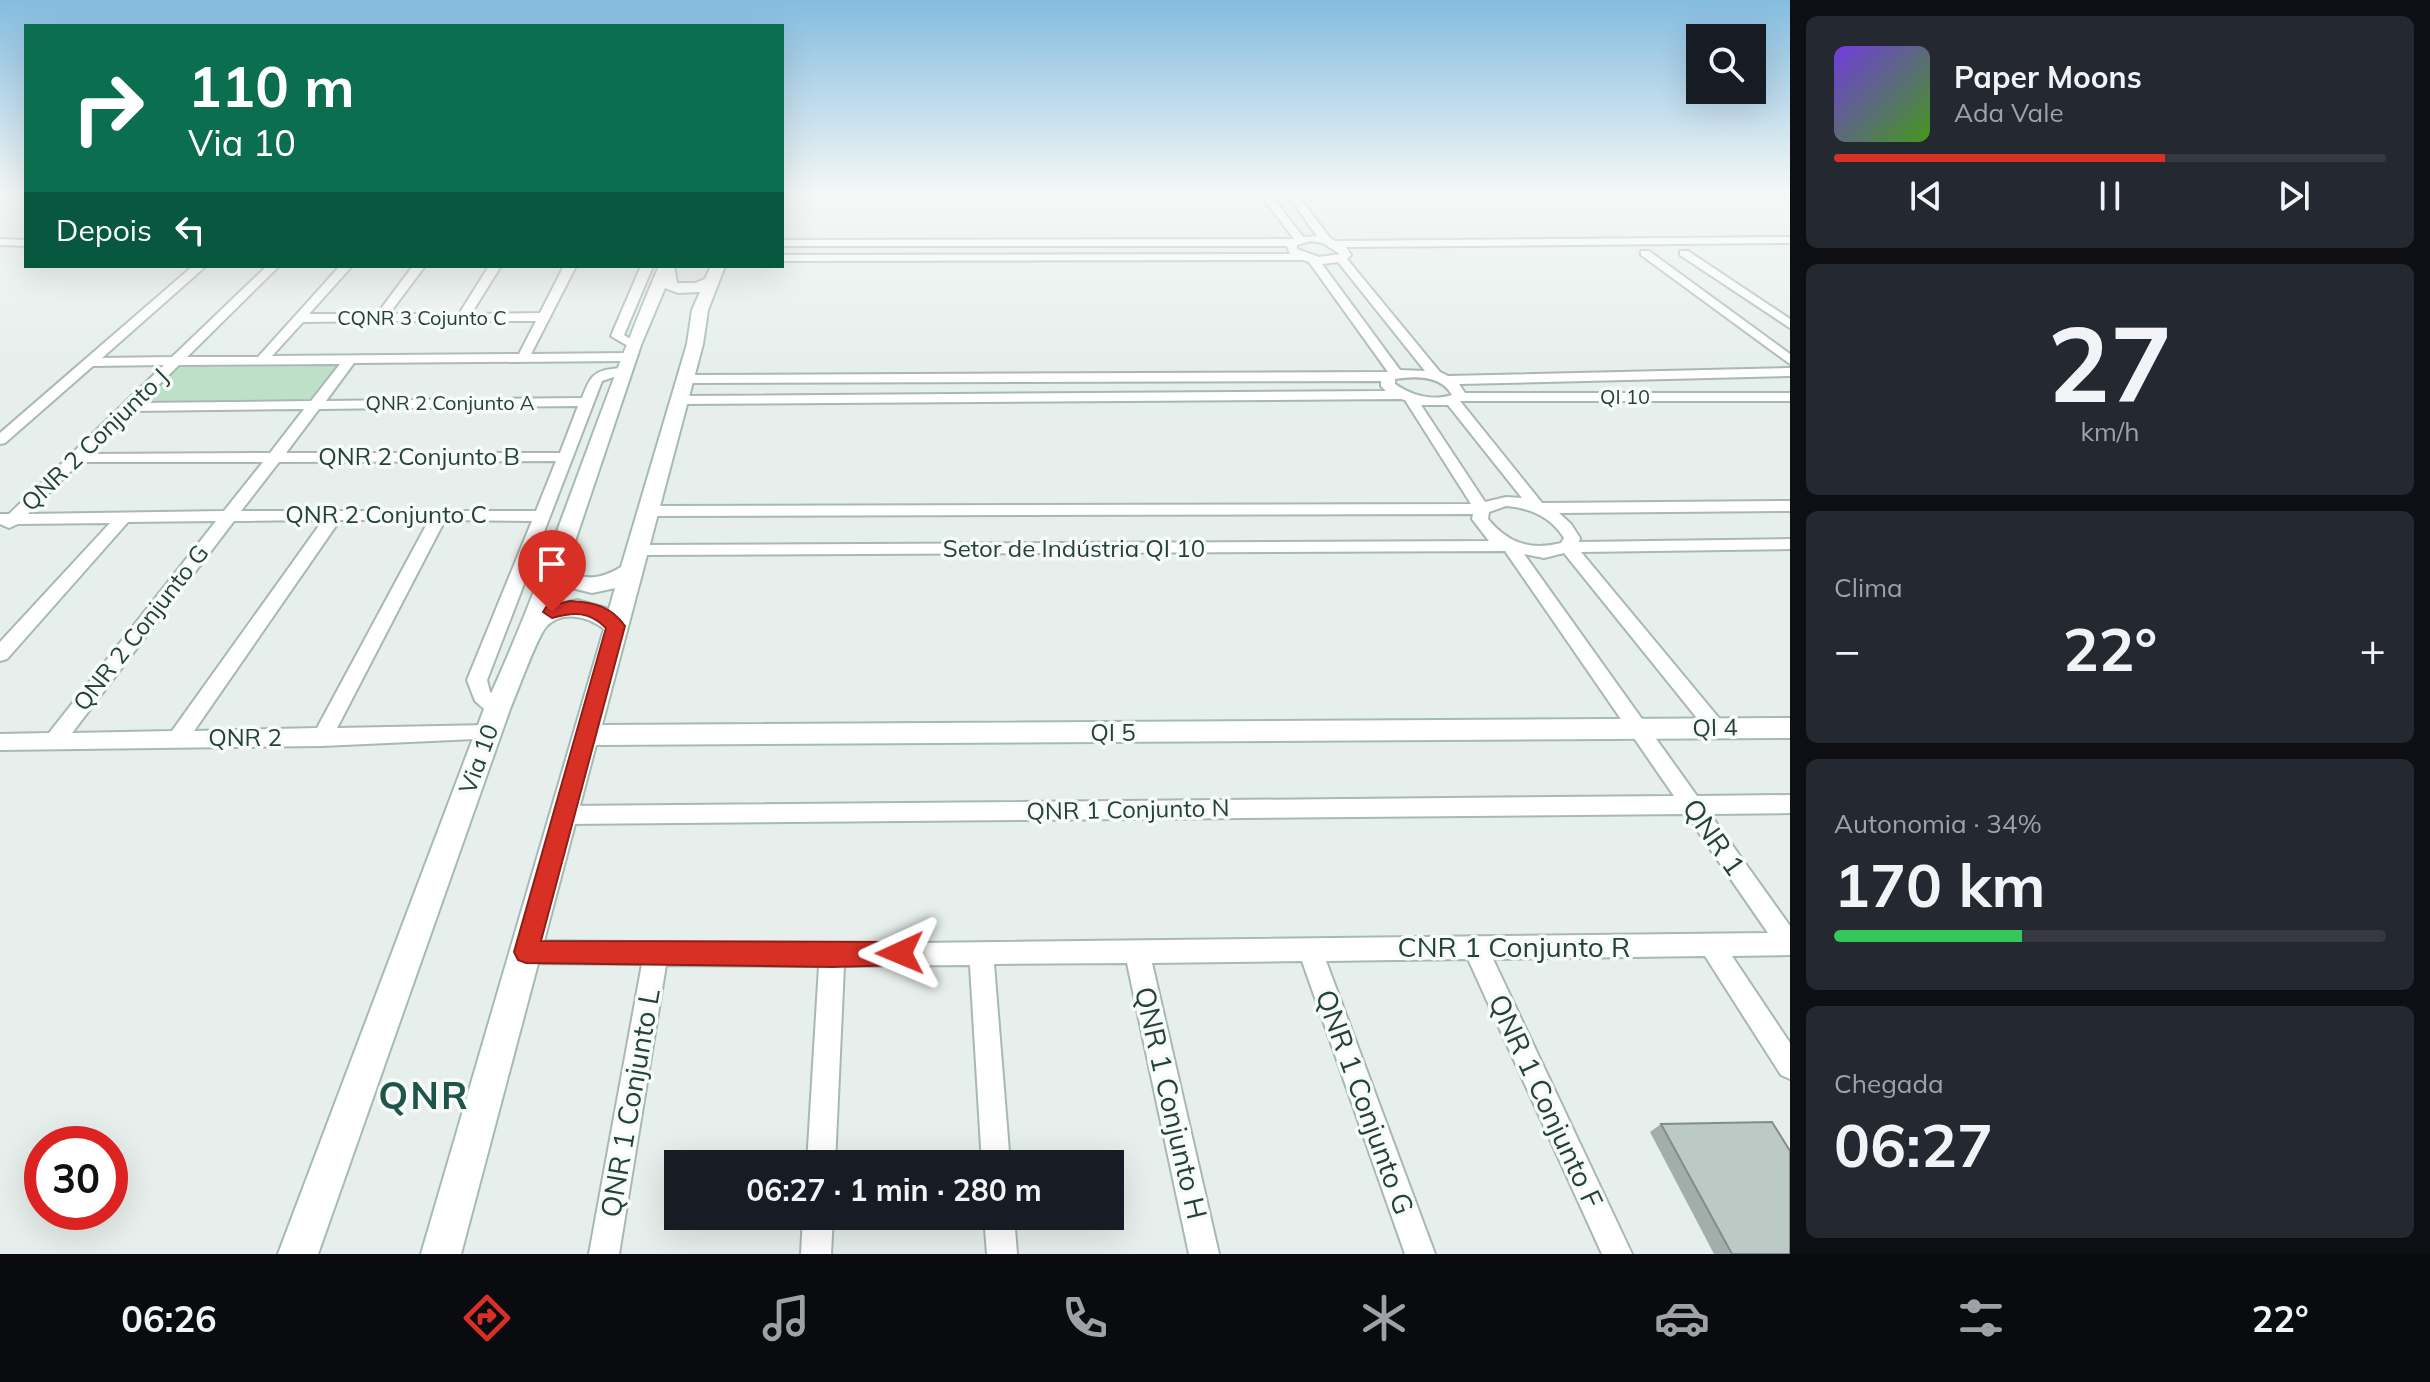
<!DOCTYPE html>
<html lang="pt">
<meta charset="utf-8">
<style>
:root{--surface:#171b24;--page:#242831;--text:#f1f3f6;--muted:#9ea1a6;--line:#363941;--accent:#d93025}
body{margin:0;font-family:Mulish,sans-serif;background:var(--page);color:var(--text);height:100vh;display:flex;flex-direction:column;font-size:30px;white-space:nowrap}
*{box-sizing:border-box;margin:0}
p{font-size:26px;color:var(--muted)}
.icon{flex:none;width:44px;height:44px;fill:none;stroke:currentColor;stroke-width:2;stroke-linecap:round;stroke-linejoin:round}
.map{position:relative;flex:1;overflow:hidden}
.details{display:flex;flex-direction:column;gap:16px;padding:16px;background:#0d0f14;width:640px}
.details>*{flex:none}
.guide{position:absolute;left:24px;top:24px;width:760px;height:244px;border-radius:0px;box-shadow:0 8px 32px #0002;background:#0b6e4f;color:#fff;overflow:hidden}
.controls{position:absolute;left:1686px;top:24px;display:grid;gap:16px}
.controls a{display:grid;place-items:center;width:80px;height:80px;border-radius:0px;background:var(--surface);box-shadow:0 8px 32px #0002;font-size:40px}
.speed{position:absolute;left:24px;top:1126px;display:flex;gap:16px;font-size:40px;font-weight:700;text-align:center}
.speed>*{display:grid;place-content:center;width:104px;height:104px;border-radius:50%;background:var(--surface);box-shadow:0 8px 32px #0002;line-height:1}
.speed .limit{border:12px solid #d22;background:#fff;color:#111}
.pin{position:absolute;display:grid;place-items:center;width:68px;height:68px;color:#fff;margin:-82px -34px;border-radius:50% 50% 50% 0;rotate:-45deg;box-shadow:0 0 8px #0007}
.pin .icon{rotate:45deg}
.me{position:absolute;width:88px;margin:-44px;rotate:269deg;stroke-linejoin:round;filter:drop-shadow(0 0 6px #0008)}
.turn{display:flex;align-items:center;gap:28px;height:168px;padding:0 32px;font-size:36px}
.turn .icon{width:104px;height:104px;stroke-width:2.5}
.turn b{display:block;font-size:56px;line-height:68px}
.then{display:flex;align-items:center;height:76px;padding:0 32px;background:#0003;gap:16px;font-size:30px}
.big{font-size:60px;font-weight:700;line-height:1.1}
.details .widget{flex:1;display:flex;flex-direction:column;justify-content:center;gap:12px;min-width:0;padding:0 28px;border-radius:12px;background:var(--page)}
.details .dial{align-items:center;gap:0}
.dial b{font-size:104px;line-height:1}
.song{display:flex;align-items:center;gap:24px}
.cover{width:96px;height:96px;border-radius:12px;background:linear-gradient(135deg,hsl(260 70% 55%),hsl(100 70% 35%))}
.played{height:8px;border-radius:4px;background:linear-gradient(90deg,var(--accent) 60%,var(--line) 60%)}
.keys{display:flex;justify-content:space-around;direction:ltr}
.heat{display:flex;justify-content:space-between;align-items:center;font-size:44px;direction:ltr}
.charge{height:12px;border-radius:6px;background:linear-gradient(90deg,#34c759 34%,var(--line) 0)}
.trip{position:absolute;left:664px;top:1150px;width:460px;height:80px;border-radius:0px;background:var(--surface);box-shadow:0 8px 32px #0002;font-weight:700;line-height:80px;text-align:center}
.tabs{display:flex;height:128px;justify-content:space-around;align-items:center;background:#090b0e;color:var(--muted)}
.tabs .icon{width:56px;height:56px}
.tabs .current{color:var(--accent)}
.tabs b{font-size:36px;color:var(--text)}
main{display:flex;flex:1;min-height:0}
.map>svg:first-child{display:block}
.green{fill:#bfe0c8}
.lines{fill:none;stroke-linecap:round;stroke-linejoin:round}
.street-casing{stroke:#a8b8b2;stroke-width:4}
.secondary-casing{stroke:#a4bbb3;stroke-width:4}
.street{fill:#fff;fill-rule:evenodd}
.secondary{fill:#fff;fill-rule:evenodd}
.wall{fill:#a1aea9}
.building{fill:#bbcac4;stroke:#838d89;stroke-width:2}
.route{fill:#d93025;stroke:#8d1f18;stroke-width:2}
.labels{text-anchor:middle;stroke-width:7;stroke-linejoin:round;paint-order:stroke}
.far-street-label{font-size:20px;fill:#24423a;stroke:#f7fbf9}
.street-label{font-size:24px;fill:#24423a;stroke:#f7fbf9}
.near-street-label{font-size:28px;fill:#24423a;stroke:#f7fbf9}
.near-district-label{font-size:38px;font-weight:bold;letter-spacing:2px;fill:#1f5548;stroke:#f7fbf9}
</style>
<main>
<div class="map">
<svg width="1790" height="1254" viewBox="0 0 1790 1254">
<rect width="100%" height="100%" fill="#e6efeb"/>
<polygon class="green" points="334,363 338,366 311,398 303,402 142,401 183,364"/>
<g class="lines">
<g class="street-casing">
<g id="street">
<path d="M1260,194H1270L1303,237L1317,236L1287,194H1297L1330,238L1335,241L1790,237V243L1346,247L1351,255L1347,259L1440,372L1448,376L1790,368V376L1459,384L1465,393H1790V401H1460L1542,503L1790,501V511L1559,513L1571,524L1580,538L1579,542L1790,539V549L1581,552L1723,723L1726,728L1723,733H1709L1564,553L1544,558L1524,554L1697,796L1790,795V813L1710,814L1790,926V955L1732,956L1790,1043V1079L1781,1075L1705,956L1493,959L1632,1254H1602L1468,959L1326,961L1435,1254H1405L1302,961L1152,963L1219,1254H1189L1127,963L994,964L1010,1164H982L970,965L844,966L835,1164H807L819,966L666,965L619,1254H589L642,964L526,963L517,960L514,952L517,944L526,941L832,944L1768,933L1686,814L564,824L556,821L553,815L556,809L564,806L1674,796L1505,551L637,555L629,550L637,545L1489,541L1472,519L1473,514L649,516L641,511L649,506L1471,504L1405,400L1401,399L679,404L672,400L679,396L1386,391L1381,386V381L685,383L678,379L685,375L1388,372L1309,262L1303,260L782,261V255L1290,254L1287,246H782V240L1294,239ZM1311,241L1323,243L1340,254L1319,257L1297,249V245ZM1338,262L1425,371L1400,370L1322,264ZM1395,379C1415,376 1441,375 1452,395C1432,401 1412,396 1395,384ZM1421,405H1448L1522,498L1506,497L1485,502ZM1506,506C1531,508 1551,517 1564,538L1561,543C1530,551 1508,543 1488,519L1489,512Z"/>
<polygon points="0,239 26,240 26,246 0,245"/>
<polygon points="1641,251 1649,251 1790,354 1790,364 1641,255"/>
<polygon points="1680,251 1688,251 1790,319 1790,328 1680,255"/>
<path d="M193,266H206L102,358L172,357L267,266H279L187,357H258L340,266H352L309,314H377L413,266H425L389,314H459L489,266H501L471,314L540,313L564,266H576L531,354L629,353L635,357L629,361L354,363L326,401L582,398C589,380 592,371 612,369C621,368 624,366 631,371L602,381L487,680L490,692L507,709L504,714H490L475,701L467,680L532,521L445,520L337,728L490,725L497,728L500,733L497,738L322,746L0,750V734L49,733L216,521L128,522L7,659L0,661V642L110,523L18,524L9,528L0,524V514H9L164,365L93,366L5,443L0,444V433ZM381,321H536L519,354L272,356L303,322ZM340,364L311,401L140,403L179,365ZM578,406L560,453H286L319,409ZM304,409L270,453L89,454L132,411ZM556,461L536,511H241L279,462ZM80,462H263L224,511L28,514ZM323,520L172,731L72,733L234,521ZM340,520H429L317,728L194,731Z"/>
<polygon points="641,266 653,266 624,335 639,345 633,349 611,336"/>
<polygon points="803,1216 833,1216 831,1254 801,1254"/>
<polygon points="984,1216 1014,1216 1017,1254 987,1254"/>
</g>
</g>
<g class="secondary-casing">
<path id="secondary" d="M659,266H674L677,283H695L705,279L711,266H725L708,310L703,344L602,725L1790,718V738L596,745L461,1254H421L604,629C588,616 561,610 546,627C537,637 517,693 510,709L318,1254H278L484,709C551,565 596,412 659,266ZM665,288L678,293L700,292L692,310L687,344L621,567C603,578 584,583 566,568L641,345ZM560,585L592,593L615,588L609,609L577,600L554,605Z"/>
</g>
<use href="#street" class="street"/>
<use href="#secondary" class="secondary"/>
</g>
<polygon class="wall" points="1661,1124 1790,1254 1714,1254 1650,1132"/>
<polygon class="building" points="1772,1122 1790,1151 1790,1254 1732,1254 1661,1124"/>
<linearGradient id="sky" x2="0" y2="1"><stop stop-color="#84bce0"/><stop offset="0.52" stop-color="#f4f8f6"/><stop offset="1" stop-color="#f4f8f6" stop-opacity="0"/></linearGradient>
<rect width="1790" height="370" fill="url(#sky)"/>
<path class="route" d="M570,601C593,602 611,606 625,626L541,941L900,942L909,945L913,953L909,961L900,965L832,967L526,963L518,960L514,952L606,628C589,611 574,612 552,618L543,612L546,607Z"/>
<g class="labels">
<g class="far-street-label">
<text x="422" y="325">CQNR 3 Cojunto C</text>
<text x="1625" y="404">QI 10</text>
<text x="450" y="410">QNR 2 Conjunto A</text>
</g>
<g class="street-label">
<text transform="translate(95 440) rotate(-44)" y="8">QNR 2 Conjunto J</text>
<text x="419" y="465">QNR 2 Conjunto B</text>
<text x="386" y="523">QNR 2 Conjunto C</text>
<text x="1074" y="557">Setor de Indústria QI 10</text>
<text transform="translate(141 628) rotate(-52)" y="8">QNR 2 Conjunto G</text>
<text transform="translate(1715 728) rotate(-1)" y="8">QI 4</text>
<text x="1113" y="741">QI 5</text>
<text x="245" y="746">QNR 2</text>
<text transform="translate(479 759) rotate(-70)" y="8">Via 10</text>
<text transform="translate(1128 810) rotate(-1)" y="8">QNR 1 Conjunto N</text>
</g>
<g class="near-street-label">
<text transform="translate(1714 837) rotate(55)" y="10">QNR 1</text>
<text x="1514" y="957">CNR 1 Conjunto R</text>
<text transform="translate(1546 1101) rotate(65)" y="10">QNR 1 Conjunto F</text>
<text transform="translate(1365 1102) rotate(70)" y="10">QNR 1 Conjunto G</text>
<text transform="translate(630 1103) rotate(-80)" y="10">QNR 1 Conjunto L</text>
<text transform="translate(1171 1103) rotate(77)" y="10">QNR 1 Conjunto H</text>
</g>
<g class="near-district-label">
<text x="424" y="1109">QNR</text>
</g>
</g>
</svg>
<div class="controls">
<a><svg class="icon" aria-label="search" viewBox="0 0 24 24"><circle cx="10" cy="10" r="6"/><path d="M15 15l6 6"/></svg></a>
</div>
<div class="speed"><div class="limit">30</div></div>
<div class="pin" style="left:552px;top:612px;background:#d93025"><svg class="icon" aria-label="arrive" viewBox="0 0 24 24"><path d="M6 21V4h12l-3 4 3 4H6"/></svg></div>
<svg class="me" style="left:900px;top:953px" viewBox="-20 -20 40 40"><path d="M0-17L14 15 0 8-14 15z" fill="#d93025" stroke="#fff" stroke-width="4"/></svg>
<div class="trip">06:27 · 1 min · 280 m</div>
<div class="guide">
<div class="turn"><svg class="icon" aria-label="right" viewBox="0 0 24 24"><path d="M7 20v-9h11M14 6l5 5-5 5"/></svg><div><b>110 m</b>Via 10</div></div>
<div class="then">Depois<svg class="icon" aria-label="left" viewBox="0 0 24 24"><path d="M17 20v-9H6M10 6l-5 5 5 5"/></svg></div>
</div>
</div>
<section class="details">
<div class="widget">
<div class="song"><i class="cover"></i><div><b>Paper Moons</b><p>Ada Vale</p></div></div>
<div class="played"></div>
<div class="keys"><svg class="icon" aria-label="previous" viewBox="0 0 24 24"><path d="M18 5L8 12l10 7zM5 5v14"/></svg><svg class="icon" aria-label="pause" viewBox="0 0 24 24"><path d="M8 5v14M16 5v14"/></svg><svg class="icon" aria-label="next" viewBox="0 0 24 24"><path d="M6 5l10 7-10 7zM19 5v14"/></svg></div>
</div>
<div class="widget dial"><b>27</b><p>km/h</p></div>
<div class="widget"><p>Clima</p>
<div class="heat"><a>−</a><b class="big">22°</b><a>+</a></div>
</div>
<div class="widget"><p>Autonomia · 34%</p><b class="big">170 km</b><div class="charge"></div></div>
<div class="widget"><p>Chegada</p><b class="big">06:27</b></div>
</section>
</main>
<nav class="tabs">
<b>06:26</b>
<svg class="icon current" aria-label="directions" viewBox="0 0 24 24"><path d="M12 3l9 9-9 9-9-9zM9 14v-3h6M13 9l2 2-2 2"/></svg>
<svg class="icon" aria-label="music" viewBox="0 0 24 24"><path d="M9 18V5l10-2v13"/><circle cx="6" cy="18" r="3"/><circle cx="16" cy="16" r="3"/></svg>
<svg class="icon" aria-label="phone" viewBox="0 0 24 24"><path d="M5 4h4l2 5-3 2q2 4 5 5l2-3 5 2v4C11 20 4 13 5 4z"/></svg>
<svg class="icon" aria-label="climate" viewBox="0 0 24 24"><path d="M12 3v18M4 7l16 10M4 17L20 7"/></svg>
<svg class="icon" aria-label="car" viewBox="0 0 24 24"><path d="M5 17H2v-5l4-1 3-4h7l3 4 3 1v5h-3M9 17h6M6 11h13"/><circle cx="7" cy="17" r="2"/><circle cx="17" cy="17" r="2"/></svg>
<svg class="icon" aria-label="filters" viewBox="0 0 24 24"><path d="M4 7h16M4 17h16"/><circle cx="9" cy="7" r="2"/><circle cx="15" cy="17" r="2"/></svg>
<b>22°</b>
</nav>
